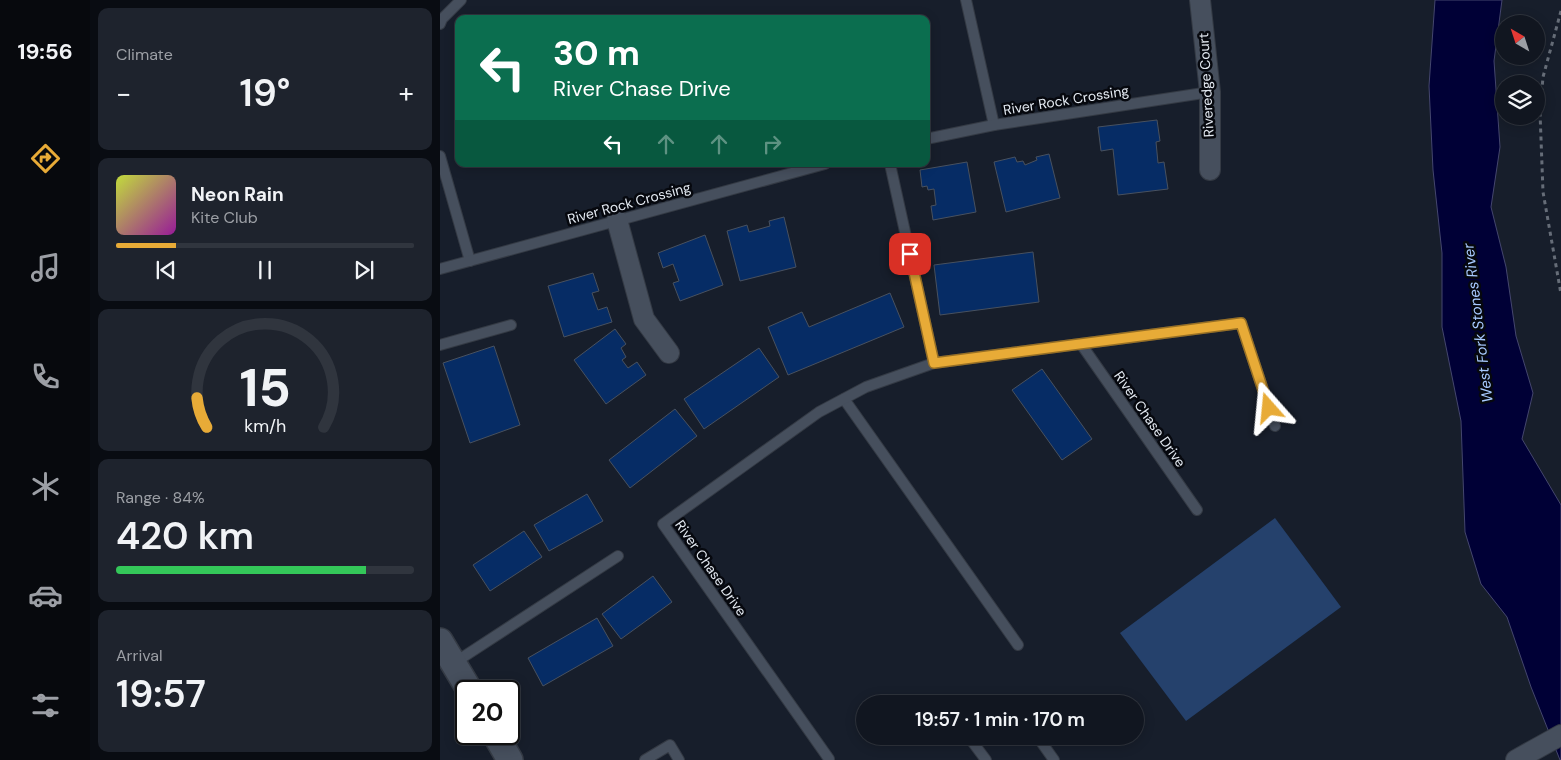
<!DOCTYPE html>
<meta charset="utf-8">
<style>
:root{--surface:#111620;--page:#1e232d;--text:#f1f3f6;--muted:#9c9fa5;--line:#30353e;--accent:#e8ab37}
body{margin:0;font-family:"DM Sans",sans-serif;background:var(--page);color:var(--text);height:100vh;display:flex;flex-direction:column;font-size:19px;white-space:nowrap}
*{box-sizing:border-box;margin:0}
p{font-size:16px;color:var(--muted)}
.icon{flex:none;width:28px;height:28px;fill:none;stroke:currentColor;stroke-width:2;stroke-linecap:round;stroke-linejoin:round}
.map{position:relative;flex:1;overflow:hidden}
.drawer{display:flex;flex-direction:column;gap:8px;padding:8px;background:#090c12;width:350px}
.drawer>*{flex:none}
.guide{position:absolute;left:15px;top:15px;width:475px;height:152px;border-radius:10px;box-shadow:0 2px 12px #0003,0 0 0 1px var(--line);background:#0b6e4f;color:#fff;overflow:hidden}
.needle{width:32px;rotate:321deg}
.buttons{position:absolute;left:1055px;top:15px;display:grid;gap:10px}
.buttons a{display:grid;place-items:center;width:50px;height:50px;border-radius:50%;background:var(--surface);box-shadow:0 2px 12px #0003,0 0 0 1px var(--line);font-size:25px}
.speed{position:absolute;left:15px;top:680px;display:flex;gap:10px;font-size:25px;font-weight:700;text-align:center}
.speed>*{display:grid;place-content:center;width:65px;height:65px;border-radius:50%;background:var(--surface);box-shadow:0 2px 12px #0003,0 0 0 1px var(--line);line-height:1}
.speed .limit{border:2px solid #111;border-radius:8px;background:#fff;color:#111}
.pin{position:absolute;display:grid;place-items:center;width:42px;height:42px;color:#fff;margin:-21px;border-radius:10px;box-shadow:0 2px 8px #0006}
.me{position:absolute;width:55px;margin:-28px;rotate:342deg;stroke-linejoin:round;filter:drop-shadow(0 0 4px #0008)}
.turn{display:flex;align-items:center;gap:18px;height:105px;padding:0 15px;font-size:22px}
.turn .icon{width:65px;height:65px;stroke-width:2.5}
.turn b{display:block;font-size:35px;line-height:42px}
.lanes{display:flex;align-items:center;height:48px;padding:0 15px;background:#0003;justify-content:center;gap:25px;direction:ltr}
.lanes .off{opacity:.35}
.big{font-size:38px;font-weight:600;line-height:1.1}
.drawer .card{flex:1;display:flex;flex-direction:column;justify-content:center;gap:8px;min-width:0;padding:0 18px;border-radius:10px;background:var(--page)}
.drawer .dial{align-items:center;gap:0}
.dial svg{height:130px;overflow:visible;fill:none;stroke:var(--line);stroke-width:7;stroke-linecap:round;text-anchor:middle}
.dial text{fill:var(--text);stroke:none}
.song{display:flex;align-items:center;gap:15px}
.cover{width:60px;height:60px;border-radius:8px;background:linear-gradient(135deg,hsl(70 70% 55%),hsl(300 70% 35%))}
.played{height:5px;border-radius:2px;background:linear-gradient(90deg,var(--accent) 20%,var(--line) 20%)}
.keys{display:flex;justify-content:space-around;direction:ltr}
.heat{display:flex;justify-content:space-between;align-items:center;font-size:28px;direction:ltr}
.charge{height:8px;border-radius:4px;background:linear-gradient(90deg,#34c759 84%,var(--line) 0)}
.trip{position:absolute;left:416px;top:695px;width:288px;height:50px;border-radius:25px;background:var(--surface);box-shadow:0 2px 12px #0003,0 0 0 1px var(--line);font-weight:600;line-height:50px;text-align:center}
main{display:flex;flex:1;min-height:0}
.tabs{display:flex;flex-direction:column;width:90px;justify-content:space-around;align-items:center;background:#07090d;color:var(--muted)}
.tabs .icon{width:35px;height:35px}
.tabs .active{color:var(--accent)}
.tabs b{font-size:22px;color:var(--text)}
.map>svg:first-child{display:block}
.green{fill:#25416c}
.water{fill:#000036;stroke:#44466e}
.building{fill:#062c65;stroke:#48515f}
.lines{fill:none;stroke-linecap:round;stroke-linejoin:round}
.service-casing{stroke:#343a44;stroke-width:12}
.minor-casing{stroke:#343a44;stroke-width:22}
.tertiary-casing{stroke:#343a44;stroke-width:28}
.path{stroke:#666d78;stroke-width:3;stroke-dasharray:4 4;stroke-linecap:butt}
.service{stroke:#464f5d;stroke-width:10}
.minor{stroke:#464f5d;stroke-width:20}
.tertiary{stroke:#464f5d;stroke-width:25}
.route-casing{stroke:#976f24;stroke-width:12}
.route{stroke:#e8ab37;stroke-width:9}
.labels{text-anchor:middle;stroke-width:5;stroke-linejoin:round;paint-order:stroke}
.street-label{font-size:14px;fill:#e4eaf2;stroke:#06080e}
.water-label{font-size:15px;font-style:italic;fill:#a8caff;stroke:#06080e}
</style>
<main>
<nav class="tabs">
<b>19:56</b>
<svg class="icon active" aria-label="directions" viewBox="0 0 24 24"><path d="M12 3l9 9-9 9-9-9zM9 14v-3h6M13 9l2 2-2 2"/></svg>
<svg class="icon" aria-label="music" viewBox="0 0 24 24"><path d="M9 18V5l10-2v13"/><circle cx="6" cy="18" r="3"/><circle cx="16" cy="16" r="3"/></svg>
<svg class="icon" aria-label="phone" viewBox="0 0 24 24"><path d="M5 4h4l2 5-3 2q2 4 5 5l2-3 5 2v4C11 20 4 13 5 4z"/></svg>
<svg class="icon" aria-label="climate" viewBox="0 0 24 24"><path d="M12 3v18M4 7l16 10M4 17L20 7"/></svg>
<svg class="icon" aria-label="car" viewBox="0 0 24 24"><path d="M5 17H2v-5l4-1 3-4h7l3 4 3 1v5h-3M9 17h6M6 11h13"/><circle cx="7" cy="17" r="2"/><circle cx="17" cy="17" r="2"/></svg>
<svg class="icon" aria-label="filters" viewBox="0 0 24 24"><path d="M4 7h16M4 17h16"/><circle cx="9" cy="7" r="2"/><circle cx="15" cy="17" r="2"/></svg>
</nav>
<section class="drawer">
<div class="card"><p>Climate</p>
<div class="heat"><a>−</a><b class="big">19°</b><a>+</a></div>
</div>
<div class="card">
<div class="song"><i class="cover"></i><div><b>Neon Rain</b><p>Kite Club</p></div></div>
<div class="played"></div>
<div class="keys"><svg class="icon" aria-label="previous" viewBox="0 0 24 24"><path d="M18 5L8 12l10 7zM5 5v14"/></svg><svg class="icon" aria-label="pause" viewBox="0 0 24 24"><path d="M8 5v14M16 5v14"/></svg><svg class="icon" aria-label="next" viewBox="0 0 24 24"><path d="M6 5l10 7-10 7zM19 5v14"/></svg></div>
</div>
<div class="card dial"><svg viewBox="0 0 100 80">
<path d="M14 69A42 42 0 1 1 86 69"/>
<path d="M14 69A42 42 0 0 1 8 51" stroke="#e8ab37"/>
<text x="50" y="56" font-size="32" font-weight="700">15</text>
<text x="50" y="72" font-size="11">km/h</text>
</svg></div>
<div class="card"><p>Range · 84%</p><b class="big">420 km</b><div class="charge"></div></div>
<div class="card"><p>Arrival</p><b class="big">19:57</b></div>
</section>
<div class="map">
<svg width="1121" height="760" viewBox="0 0 1121 760">
<rect width="100%" height="100%" fill="#171e2b"/>
<polygon class="green" points="835,518 901,607 746,721 680,633"/>
<polygon class="water" points="995,0 1062,0 1054,61 1060,147 1051,207 1066,267 1076,336 1093,393 1082,439 1121,505 1121,760 1120,760 1091,687 1067,617 1041,584 1025,532 1021,421 1002,327 1002,253 993,170 989,86"/>
<g class="building">
<polygon points="717,120 720,141 716,142 718,163 724,162 728,189 678,195 673,149 661,151 658,127"/>
<polygon points="609,154 620,198 566,212 554,162 575,157 577,162 583,161 585,165 597,160 596,157"/>
<polygon points="527,162 536,212 493,220 491,206 496,205 494,189 488,190 487,186 482,187 480,170"/>
<polygon points="344,217 356,267 300,281 287,231 307,225 309,232 330,226 329,221"/>
<polygon points="265,235 283,285 240,301 233,283 239,281 233,264 223,268 218,253"/>
<polygon points="593,252 599,302 500,315 494,265"/>
<polygon points="153,273 159,291 152,293 158,310 167,307 172,322 124,337 108,286"/>
<polygon points="450,293 464,327 348,375 328,327 362,312 369,327"/>
<polygon points="175,329 186,344 181,348 186,357 182,360 188,368 197,362 206,375 166,404 134,360"/>
<polygon points="54,346 80,425 30,443 3,363"/>
<polygon points="319,348 339,377 264,429 244,399"/>
<polygon points="602,369 652,439 622,460 572,390"/>
<polygon points="235,409 257,436 190,488 169,460"/>
<polygon points="147,494 163,521 109,551 94,525"/>
<polygon points="84,531 102,557 50,591 33,565"/>
<polygon points="213,576 232,602 181,639 162,614"/>
<polygon points="157,618 173,646 103,686 88,658"/>
</g>
<g class="lines">
<g class="service-casing">
<g id="service">
<polyline points="526,0 554,125"/>
<polyline points="0,24 2,19 21,0"/>
<polyline points="486,139 554,125 770,92"/>
<polyline points="0,156 30,261"/>
<polyline points="450,164 494,363 801,323 835,426"/>
<polyline points="0,269 385,164"/>
<polyline points="641,344 757,510"/>
<polyline points="0,345 71,325"/>
<polyline points="404,399 578,645"/>
<polyline points="14,663 178,556"/>
<polyline points="571,704 572,703 573,704"/>
<polyline points="528,736 546,760"/>
<polyline points="597,736 614,760"/>
<polyline points="389,759 223,524 379,412 426,387 494,363"/>
<polyline points="205,760 230,745 239,760"/>
</g>
</g>
<g class="minor-casing">
<g id="minor">
<polyline points="760,0 770,92 770,170"/>
<polyline points="177,220 204,319 229,353"/>
<polyline points="1076,760 1121,735"/>
</g>
</g>
<g class="tertiary-casing">
<g id="tertiary">
<polyline points="0,641 30,691"/>
<polyline points="55,734 70,760"/>
</g>
</g>
<polyline class="path" points="1121,11 1103,77 1100,112 1103,192 1121,294"/>
<use href="#service" class="service"/>
<use href="#minor" class="minor"/>
<use href="#tertiary" class="tertiary"/>
</g>
<g class="lines">
<g class="route-casing">
<polyline id="route" points="470,254 494,363 801,323 829,408"/>
</g>
<use href="#route" class="route"/>
</g>
<g class="labels">
<g class="street-label">
<text transform="translate(766 85) rotate(-93)" y="5">Riveredge Court</text>
<text transform="translate(626 100) rotate(-9)" y="5">River Rock Crossing</text>
<text transform="translate(189 203) rotate(-15)" y="5">River Rock Crossing</text>
<text transform="translate(710 419) rotate(55)" y="5">River Chase Drive</text>
<text transform="translate(271 568) rotate(55)" y="5">River Chase Drive</text>
</g>
<g class="water-label">
<text transform="translate(1038 323) rotate(-97)" y="5">West Fork Stones River</text>
</g>
</g>
</svg>
<div class="buttons">
<a><svg class="needle" viewBox="-14 -14 28 28"><path d="M0-13l5 13h-10z" fill="#e53935"/><path d="M0 13l5-13h-10z" fill="#9c9fa5"/></svg></a>
<a><svg class="icon" aria-label="layers" viewBox="0 0 24 24"><path d="M12 4l9 5-9 5-9-5zM3 14l9 5 9-5"/></svg></a>
</div>
<div class="speed"><div class="limit">20</div></div>
<div class="pin" style="left:470px;top:254px;background:#d93025"><svg class="icon" aria-label="arrive" viewBox="0 0 24 24"><path d="M6 21V4h12l-3 4 3 4H6"/></svg></div>
<svg class="me" style="left:829px;top:408px" viewBox="-20 -20 40 40"><path d="M0-17L14 15 0 8-14 15z" fill="#e8ab37" stroke="#fff" stroke-width="4"/></svg>
<div class="trip">19:57 · 1 min · 170 m</div>
<div class="guide">
<div class="turn"><svg class="icon" aria-label="left" viewBox="0 0 24 24"><path d="M17 20v-9H6M10 6l-5 5 5 5"/></svg><div><b>30 m</b>River Chase Drive</div></div>
<div class="lanes"><svg class="icon" aria-label="left" viewBox="0 0 24 24"><path d="M17 20v-9H6M10 6l-5 5 5 5"/></svg><svg class="icon off" aria-label="ahead" viewBox="0 0 24 24"><path d="M12 20V5M6 11l6-6 6 6"/></svg><svg class="icon off" aria-label="ahead" viewBox="0 0 24 24"><path d="M12 20V5M6 11l6-6 6 6"/></svg><svg class="icon off" aria-label="right" viewBox="0 0 24 24"><path d="M7 20v-9h11M14 6l5 5-5 5"/></svg></div>
</div>
</div>
</main>
